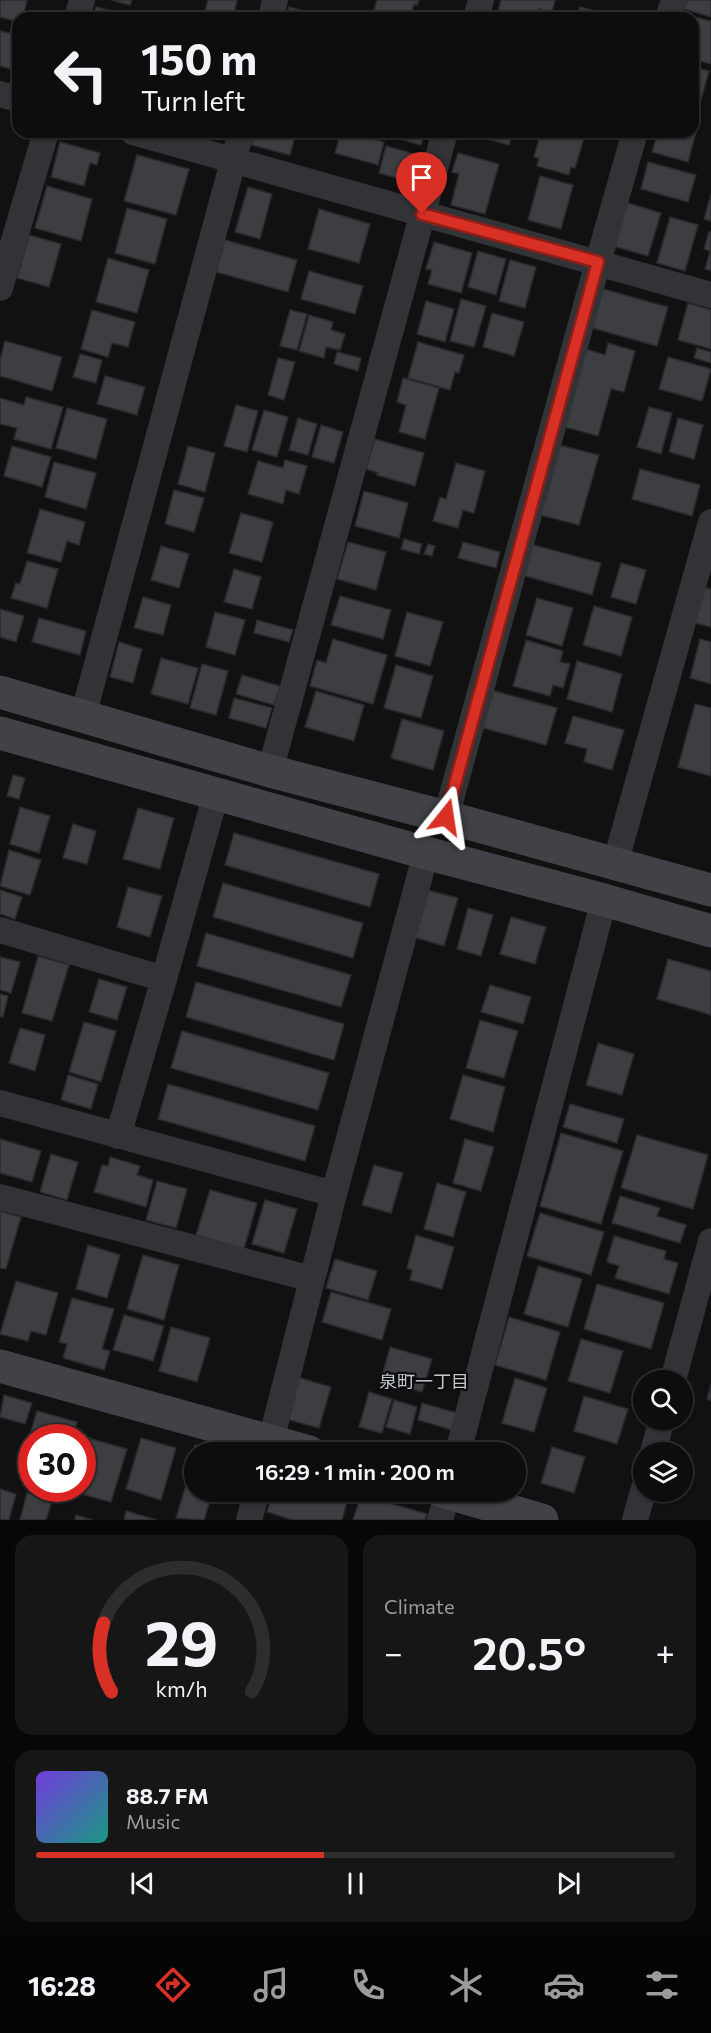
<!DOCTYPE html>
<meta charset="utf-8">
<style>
:root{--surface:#0d0d0e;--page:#161617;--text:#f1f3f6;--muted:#9a9c9e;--line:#2d2d2e;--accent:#d93025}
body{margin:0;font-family:Commissioner,"Noto Sans JP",sans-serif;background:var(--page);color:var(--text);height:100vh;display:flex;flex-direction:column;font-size:22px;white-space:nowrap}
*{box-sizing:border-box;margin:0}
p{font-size:20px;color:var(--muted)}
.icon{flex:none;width:33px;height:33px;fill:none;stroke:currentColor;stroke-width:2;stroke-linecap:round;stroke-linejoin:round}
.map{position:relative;height:1520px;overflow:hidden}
.details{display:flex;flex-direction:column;gap:15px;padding:15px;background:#070708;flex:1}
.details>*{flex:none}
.top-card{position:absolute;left:12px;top:12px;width:687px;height:126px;border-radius:18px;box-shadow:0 2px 4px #0004,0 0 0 2px var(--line);background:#0d0d0e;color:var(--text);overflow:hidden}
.fabs{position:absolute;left:633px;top:1370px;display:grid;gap:12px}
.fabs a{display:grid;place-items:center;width:60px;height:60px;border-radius:50%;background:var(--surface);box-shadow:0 2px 4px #0004,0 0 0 2px var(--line);font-size:30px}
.speed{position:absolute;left:18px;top:1424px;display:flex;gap:12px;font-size:30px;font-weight:700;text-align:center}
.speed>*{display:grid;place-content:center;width:78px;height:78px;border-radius:50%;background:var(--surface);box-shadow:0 2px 4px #0004,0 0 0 2px var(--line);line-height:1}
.speed .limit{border:9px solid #d22;background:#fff;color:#111}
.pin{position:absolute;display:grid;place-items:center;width:51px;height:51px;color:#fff;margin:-62px -26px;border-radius:50% 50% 50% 0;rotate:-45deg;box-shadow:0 0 6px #0007}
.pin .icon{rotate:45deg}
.me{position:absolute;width:66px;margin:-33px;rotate:15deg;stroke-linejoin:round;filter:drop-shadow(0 0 4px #0008)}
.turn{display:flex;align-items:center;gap:21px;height:126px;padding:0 30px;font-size:27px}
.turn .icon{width:78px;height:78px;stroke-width:2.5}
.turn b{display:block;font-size:42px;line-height:51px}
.big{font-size:45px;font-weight:600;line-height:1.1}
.details .card{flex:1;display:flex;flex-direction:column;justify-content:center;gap:9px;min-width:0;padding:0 21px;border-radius:18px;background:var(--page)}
.details .dial{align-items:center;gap:0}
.dial svg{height:156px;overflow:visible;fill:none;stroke:var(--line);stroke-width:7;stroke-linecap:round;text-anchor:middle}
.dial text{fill:var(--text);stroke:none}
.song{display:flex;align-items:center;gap:18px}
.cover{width:72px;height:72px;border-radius:9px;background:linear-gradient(135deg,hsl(260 70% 55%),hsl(170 70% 35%))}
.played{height:6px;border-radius:3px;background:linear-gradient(90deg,var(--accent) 45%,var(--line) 45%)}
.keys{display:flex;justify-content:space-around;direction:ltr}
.heat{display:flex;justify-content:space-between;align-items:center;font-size:33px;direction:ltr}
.details .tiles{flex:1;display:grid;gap:15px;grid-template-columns:1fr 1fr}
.card:last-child{grid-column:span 2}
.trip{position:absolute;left:184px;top:1442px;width:342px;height:60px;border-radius:30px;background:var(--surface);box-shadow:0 2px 4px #0004,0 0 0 2px var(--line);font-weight:600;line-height:60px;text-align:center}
.dock{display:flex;height:96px;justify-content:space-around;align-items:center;background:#050506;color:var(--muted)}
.dock .icon{width:42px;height:42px}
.dock .current{color:var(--accent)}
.dock b{font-size:27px;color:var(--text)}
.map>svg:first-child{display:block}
.building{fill:#3d3e42;stroke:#2b2b2e;stroke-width:1.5}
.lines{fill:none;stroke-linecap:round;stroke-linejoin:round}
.street{stroke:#323337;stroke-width:26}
.secondary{stroke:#404247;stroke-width:33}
.route-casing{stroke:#8d1f18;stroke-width:15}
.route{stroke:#d93025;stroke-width:10}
.labels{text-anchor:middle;stroke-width:4.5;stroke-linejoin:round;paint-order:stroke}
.neighbourhood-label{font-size:18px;fill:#c3c7cf;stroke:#0c0c0d}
</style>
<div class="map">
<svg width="711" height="1520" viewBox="0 0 711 1520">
<rect width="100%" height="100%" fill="#111112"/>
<g class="building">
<polygon points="0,0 27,0 23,18 18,18 18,22 0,17"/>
<polygon points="111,0 132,0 130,5"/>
<polygon points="208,0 237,0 234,14 228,13 227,18 214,18 204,15"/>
<polygon points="377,0 419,0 417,5 414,4 410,18 372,18"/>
<polygon points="501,0 555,0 552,12 539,9 536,18 506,18 497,15"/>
<polygon points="687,0 711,0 711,17 684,9"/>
<polygon points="96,7 135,17 135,18 93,18"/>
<polygon points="289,7 318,15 317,18 287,18"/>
<polygon points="580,7 615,16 615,18 577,18"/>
<polygon points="686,15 711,21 711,64 693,59 693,18 685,18"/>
<polygon points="0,31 18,35 18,71 0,66"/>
<polygon points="693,67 709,71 697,114 693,113"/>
<polygon points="693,119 699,121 688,162 652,152 658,132 693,132"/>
<polygon points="255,132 296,132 290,155 251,145"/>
<polygon points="341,132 349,132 384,142 378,165 335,153"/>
<polygon points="390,132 425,132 421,145 389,136"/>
<polygon points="469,132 513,132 509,145 469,134"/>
<polygon points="541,132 579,132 578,136 584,138 575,168 571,167 569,175 537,166 539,158 534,157"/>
<polygon points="60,142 100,153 97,165 90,163 84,186 51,177"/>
<polygon points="386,146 419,155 411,182 379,173"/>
<polygon points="458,153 499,164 485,214 451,205 459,174 452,172"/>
<polygon points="137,155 189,169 176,215 124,201"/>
<polygon points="648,162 696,175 688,202 641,189"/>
<polygon points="540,176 573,185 561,229 528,220"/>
<polygon points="47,186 92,199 81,241 35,228"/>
<polygon points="248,187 272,194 260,239 235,232"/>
<polygon points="711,194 711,221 704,219"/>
<polygon points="625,202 661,213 648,256 613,246"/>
<polygon points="127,208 167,219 155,264 115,253"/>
<polygon points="319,209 370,224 359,263 308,249"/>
<polygon points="670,217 698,225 685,271 657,263"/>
<polygon points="709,232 711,232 711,271 705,269 710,251 704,249"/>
<polygon points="29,235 61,244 49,287 17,278"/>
<polygon points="225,240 297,260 288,292 216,272"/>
<polygon points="434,242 472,253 461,293 428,284 432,270 426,269"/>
<polygon points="478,251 506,259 496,295 468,287"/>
<polygon points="108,258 149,270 137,313 96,302"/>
<polygon points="510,260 536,267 525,308 499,301"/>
<polygon points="309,271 363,286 355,314 301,299"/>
<polygon points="603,289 668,307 657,346 592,328"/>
<polygon points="461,299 486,306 474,347 450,341"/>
<polygon points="426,301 454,309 445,342 417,334"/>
<polygon points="688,303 711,310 711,349 678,340"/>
<polygon points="92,310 135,322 128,347 112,343 108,357 81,349"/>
<polygon points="290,310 307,314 297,350 280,346"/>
<polygon points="492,313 524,322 514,356 483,347"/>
<polygon points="309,315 333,322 331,330 345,334 340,350 326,347 324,358 299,351"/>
<polygon points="5,341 62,357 52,391 0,376 0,360"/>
<polygon points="418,342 464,355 459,373 455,372 450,390 408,378"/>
<polygon points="608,343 635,351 624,392 611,389 598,436 565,427 586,349 605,355"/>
<polygon points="697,348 711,352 711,363 694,358"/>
<polygon points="337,352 361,358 358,371 334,364"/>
<polygon points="80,354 102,360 96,383 73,377"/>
<polygon points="668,357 711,369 702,401 659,389"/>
<polygon points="278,358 295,362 284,400 268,395"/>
<polygon points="105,376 145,387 137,415 97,404"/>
<polygon points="403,378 439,388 425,439 399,432 406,405 397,402"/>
<polygon points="26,397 63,407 51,449 14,439 17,428 0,424 0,398 24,405"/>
<polygon points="236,405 258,411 247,452 224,446"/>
<polygon points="649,407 672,413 661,454 637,447"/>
<polygon points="67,408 107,419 96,459 56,448"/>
<polygon points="264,410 288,417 277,457 252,450"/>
<polygon points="298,418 317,424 308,455 289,450"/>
<polygon points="678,418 703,425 694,459 669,452"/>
<polygon points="321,425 343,432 334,463 312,457"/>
<polygon points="375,439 424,453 415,486 377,475 378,473 366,469"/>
<polygon points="559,445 599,455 579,525 540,515"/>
<polygon points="12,446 51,457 42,487 4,476"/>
<polygon points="188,446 215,453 205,492 178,484"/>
<polygon points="285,460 307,466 299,494 286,490 283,504 248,494 258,461 283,468"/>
<polygon points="54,462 96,473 86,509 45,497"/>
<polygon points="456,463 485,471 474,513 463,510 458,528 433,521 440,497 446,499"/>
<polygon points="640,469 700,485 692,516 632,499"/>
<polygon points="174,490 204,498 194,532 165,524"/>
<polygon points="364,491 408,503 399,538 355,526"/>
<polygon points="40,509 85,522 79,545 67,541 61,562 27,553"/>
<polygon points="241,513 273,522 262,562 229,553"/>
<polygon points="404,539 422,544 419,554 401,549"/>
<polygon points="348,542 386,552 376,590 337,579"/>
<polygon points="463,542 500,552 496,568 458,558"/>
<polygon points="428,544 435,546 432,556 424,554"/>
<polygon points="530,544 601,563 592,595 522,575"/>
<polygon points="161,546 189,554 179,588 151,580"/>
<polygon points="27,561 58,569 47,608 11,598 16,583 20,584"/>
<polygon points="621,563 646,570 636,604 611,597"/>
<polygon points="234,569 261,577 252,609 224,602"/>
<polygon points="705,588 711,589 711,627 695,623"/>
<polygon points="340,596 391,610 383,639 331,625"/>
<polygon points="143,597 171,605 163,635 134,628"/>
<polygon points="537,598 573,608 562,646 526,635"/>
<polygon points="594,606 632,617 621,656 583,645"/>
<polygon points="0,609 24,616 16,642 0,637"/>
<polygon points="215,612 245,620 235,655 206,647"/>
<polygon points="407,612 443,622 430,666 395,656"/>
<polygon points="39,618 86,631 80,655 32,642"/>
<polygon points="257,620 293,630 289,642 254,633"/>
<polygon points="333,639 387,655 373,704 310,686 317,660 326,663"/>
<polygon points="700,639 711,642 711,684 690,678"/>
<polygon points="526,640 563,651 560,662 570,664 563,688 553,685 550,696 513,686"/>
<polygon points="119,642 142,649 133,683 110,677"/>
<polygon points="161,658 198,668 188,704 151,694"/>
<polygon points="577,661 622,674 612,712 567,699"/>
<polygon points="202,664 228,671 216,715 190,708"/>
<polygon points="396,665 433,676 421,718 384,708"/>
<polygon points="242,675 280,686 274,705 236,694"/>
<polygon points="491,690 557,708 546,745 480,727"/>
<polygon points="316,691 364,705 354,741 305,727"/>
<polygon points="234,698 272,708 266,728 229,718"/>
<polygon points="695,704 711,708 711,776 678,767"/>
<polygon points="573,716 624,730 612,770 584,762 587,749 565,743"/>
<polygon points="402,719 444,731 433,770 391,758"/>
<polygon points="13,775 25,778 19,799 7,796"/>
<polygon points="20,807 50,816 39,853 10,844"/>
<polygon points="138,808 174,818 160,869 123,859"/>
<polygon points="73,824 96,831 87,864 63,858"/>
<polygon points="234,833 379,874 370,907 225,865"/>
<polygon points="9,850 41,860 30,895 0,886"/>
<polygon points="223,883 363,923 353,958 213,917"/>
<polygon points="128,887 162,896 150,937 117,927"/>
<polygon points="423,889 458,898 444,946 410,936"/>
<polygon points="0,890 22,897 15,919 0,914"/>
<polygon points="468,908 493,915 481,956 457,949"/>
<polygon points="511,917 546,927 535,964 500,954"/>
<polygon points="206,933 351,975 341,1007 197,966"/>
<polygon points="38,956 69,965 52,1021 22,1013"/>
<polygon points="0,957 20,962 11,993 0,990"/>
<polygon points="668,959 711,971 711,1015 657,999"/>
<polygon points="99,979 127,987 117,1020 89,1012"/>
<polygon points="196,982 344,1024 334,1060 186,1017"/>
<polygon points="490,985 531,997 523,1024 481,1012"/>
<polygon points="0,994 8,996 3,1017 0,1016"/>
<polygon points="480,1020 518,1031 504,1078 466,1068"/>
<polygon points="84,1022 116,1031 101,1082 69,1072"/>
<polygon points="20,1028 45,1035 35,1071 9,1063"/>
<polygon points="182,1031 329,1073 318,1110 171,1068"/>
<polygon points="598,1043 634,1054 622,1095 586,1085"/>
<polygon points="68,1075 98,1084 91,1109 61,1100"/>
<polygon points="463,1075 505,1087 493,1132 450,1119"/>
<polygon points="168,1084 315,1126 305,1161 158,1119"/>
<polygon points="570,1104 624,1119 617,1143 563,1127"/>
<polygon points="561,1133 623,1151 601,1224 540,1206"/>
<polygon points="637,1135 708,1155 693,1209 621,1188"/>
<polygon points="0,1139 41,1151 32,1182 0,1173"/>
<polygon points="465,1139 494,1147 481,1191 453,1183"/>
<polygon points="51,1154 78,1162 67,1200 40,1192"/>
<polygon points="110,1157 140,1166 137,1175 153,1180 146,1207 94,1192 102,1165 108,1166"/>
<polygon points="374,1165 403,1173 391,1213 362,1205"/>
<polygon points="157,1181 187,1189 176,1228 146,1220"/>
<polygon points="437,1183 466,1192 453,1237 424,1229"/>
<polygon points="210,1190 257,1203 244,1249 196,1235"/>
<polygon points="620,1196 660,1208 657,1216 686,1225 680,1243 612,1223"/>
<polygon points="265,1200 297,1209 284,1253 252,1244"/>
<polygon points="0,1211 21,1217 6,1269 0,1268"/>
<polygon points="540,1213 604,1232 591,1275 527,1256"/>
<polygon points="416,1235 454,1247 442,1289 410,1280 412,1270 407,1268"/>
<polygon points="614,1236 666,1251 664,1259 678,1263 669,1294 615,1278 619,1266 607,1262"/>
<polygon points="88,1245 120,1255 107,1298 76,1289"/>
<polygon points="143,1255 179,1265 164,1320 127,1309"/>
<polygon points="335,1259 377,1271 368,1300 326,1288"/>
<polygon points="538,1266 582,1279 568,1327 524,1314"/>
<polygon points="16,1281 58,1293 46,1335 31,1331 28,1341 0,1334"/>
<polygon points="597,1284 664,1303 651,1349 584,1329"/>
<polygon points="331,1292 391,1309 382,1340 322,1322"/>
<polygon points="72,1298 114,1309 102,1349 110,1351 104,1370 63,1358 67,1344 59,1342"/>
<polygon points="124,1315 164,1326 153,1361 113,1350"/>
<polygon points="509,1317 560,1332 546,1380 495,1365"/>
<polygon points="171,1327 210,1338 197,1382 159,1371"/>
<polygon points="581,1339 623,1351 610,1393 568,1381"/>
<polygon points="390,1347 432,1359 422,1392 381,1380"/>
<polygon points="297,1377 331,1387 319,1428 286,1419"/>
<polygon points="515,1378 547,1388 534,1432 502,1423"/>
<polygon points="711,1384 711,1401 707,1399"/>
<polygon points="369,1392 392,1399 382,1433 359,1427"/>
<polygon points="4,1395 32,1403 25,1424 0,1417"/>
<polygon points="584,1396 628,1409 617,1444 574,1431"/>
<polygon points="394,1400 417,1407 410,1434 386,1427"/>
<polygon points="422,1403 457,1413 452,1430 418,1420"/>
<polygon points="37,1411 77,1422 73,1437 32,1437 32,1471 20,1468"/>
<polygon points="85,1437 127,1449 111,1502 70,1491 71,1488 82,1488 82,1446"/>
<polygon points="141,1438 176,1448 161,1500 126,1489"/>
<polygon points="195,1445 211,1449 210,1452 195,1452 195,1470 188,1468"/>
<polygon points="552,1447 585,1457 574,1493 541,1483"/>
<polygon points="187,1482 195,1484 195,1491 213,1491 204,1520 176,1518"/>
<polygon points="0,1489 16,1494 9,1520 0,1520"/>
<polygon points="273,1491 350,1491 342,1520 293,1520 267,1512"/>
<polygon points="27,1493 52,1500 46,1520 20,1520"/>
<polygon points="361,1495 427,1514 425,1520 353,1520"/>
<polygon points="126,1511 157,1520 124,1520"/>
<polygon points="76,1515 93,1520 75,1520"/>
</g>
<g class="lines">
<g class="street">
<polyline points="77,18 82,0"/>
<polyline points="271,18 275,0"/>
<polyline points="476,18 481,0"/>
<polyline points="668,18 674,0"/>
<polyline points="0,94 18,99"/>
<polyline points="133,132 711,295"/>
<polyline points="0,288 46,132"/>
<polyline points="83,716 241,132"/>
<polyline points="270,771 445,132"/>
<polyline points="446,817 598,262 635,132"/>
<polyline points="615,864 711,522"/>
<polyline points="0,930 164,979"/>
<polyline points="0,1103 334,1194 268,1452"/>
<polyline points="118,1136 164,979 216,794"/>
<polyline points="334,1194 426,853"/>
<polyline points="0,1197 312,1279"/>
<polyline points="673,1380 711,1241"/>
<polyline points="458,1452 604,900"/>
<polyline points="653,1452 662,1419"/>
<polyline points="249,1520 257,1491"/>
<polyline points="440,1520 448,1491"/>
<polyline points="635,1520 644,1488"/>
</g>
<g class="secondary">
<polyline points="0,692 270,771 446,817 711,890"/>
<polyline points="0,733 426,853 604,900 711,931"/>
<polyline points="0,1366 309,1452"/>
<polyline points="441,1491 542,1520"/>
</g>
</g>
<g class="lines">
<g class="route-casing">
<polyline id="route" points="422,214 598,262 446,817"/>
</g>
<use href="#route" class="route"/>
</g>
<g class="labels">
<g class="neighbourhood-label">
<text x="424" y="1388">泉町一丁目</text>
</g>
</g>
</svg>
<div class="fabs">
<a><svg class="icon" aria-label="search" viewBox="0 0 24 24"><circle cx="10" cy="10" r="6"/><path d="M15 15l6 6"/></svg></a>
<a><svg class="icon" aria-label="layers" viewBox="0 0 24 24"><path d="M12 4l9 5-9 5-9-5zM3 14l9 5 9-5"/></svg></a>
</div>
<div class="speed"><div class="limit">30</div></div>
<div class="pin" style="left:422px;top:214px;background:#d93025"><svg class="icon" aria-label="arrive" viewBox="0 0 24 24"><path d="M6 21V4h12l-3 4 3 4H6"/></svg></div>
<svg class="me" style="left:446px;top:817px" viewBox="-20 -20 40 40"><path d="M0-17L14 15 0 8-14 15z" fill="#d93025" stroke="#fff" stroke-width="4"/></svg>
<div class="trip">16:29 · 1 min · 200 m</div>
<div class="top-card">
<div class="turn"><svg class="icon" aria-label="left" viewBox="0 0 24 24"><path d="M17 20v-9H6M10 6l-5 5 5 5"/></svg><div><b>150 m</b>Turn left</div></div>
</div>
</div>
<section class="details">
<div class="tiles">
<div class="card dial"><svg viewBox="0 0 100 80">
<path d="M14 69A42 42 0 1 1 86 69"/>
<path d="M14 69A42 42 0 0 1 10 34" stroke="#d93025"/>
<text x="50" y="56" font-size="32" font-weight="700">29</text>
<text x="50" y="72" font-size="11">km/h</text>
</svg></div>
<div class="card"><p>Climate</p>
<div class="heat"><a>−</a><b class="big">20.5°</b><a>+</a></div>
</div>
<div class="card">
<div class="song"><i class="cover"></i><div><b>88.7 FM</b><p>Music</p></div></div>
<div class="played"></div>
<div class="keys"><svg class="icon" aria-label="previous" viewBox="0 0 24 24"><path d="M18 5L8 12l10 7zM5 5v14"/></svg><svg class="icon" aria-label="pause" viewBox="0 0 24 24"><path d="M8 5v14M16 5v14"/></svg><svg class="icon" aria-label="next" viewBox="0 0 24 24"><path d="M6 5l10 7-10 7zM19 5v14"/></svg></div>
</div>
</div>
</section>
<nav class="dock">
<b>16:28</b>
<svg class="icon current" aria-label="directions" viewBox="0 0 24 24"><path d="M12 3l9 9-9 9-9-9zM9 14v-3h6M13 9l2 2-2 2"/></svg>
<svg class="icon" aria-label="music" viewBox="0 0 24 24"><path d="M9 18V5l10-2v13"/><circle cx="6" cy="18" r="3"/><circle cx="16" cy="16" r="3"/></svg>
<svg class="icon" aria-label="phone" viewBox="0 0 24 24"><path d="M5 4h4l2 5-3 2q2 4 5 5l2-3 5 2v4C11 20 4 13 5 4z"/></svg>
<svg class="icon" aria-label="climate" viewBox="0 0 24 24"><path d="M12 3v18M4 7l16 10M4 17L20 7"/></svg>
<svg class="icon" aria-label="car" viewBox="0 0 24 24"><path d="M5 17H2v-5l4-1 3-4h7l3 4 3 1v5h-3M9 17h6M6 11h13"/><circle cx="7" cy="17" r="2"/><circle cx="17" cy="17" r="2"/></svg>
<svg class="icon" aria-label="filters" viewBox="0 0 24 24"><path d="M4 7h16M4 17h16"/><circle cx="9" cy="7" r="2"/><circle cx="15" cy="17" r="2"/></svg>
</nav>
